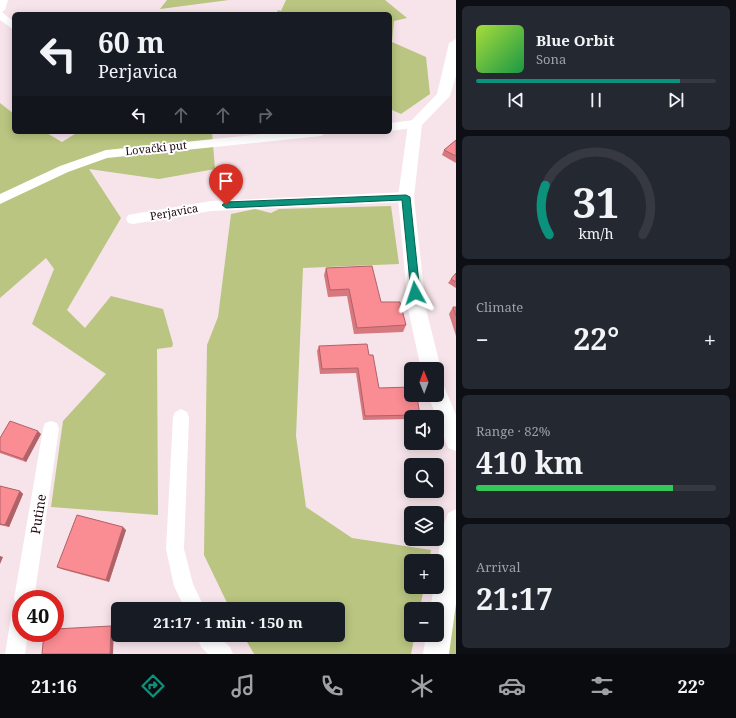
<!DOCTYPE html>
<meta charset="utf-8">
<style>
:root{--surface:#171b24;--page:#242831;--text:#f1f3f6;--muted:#9ea1a6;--line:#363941;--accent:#0a927c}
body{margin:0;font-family:"Noto Serif",serif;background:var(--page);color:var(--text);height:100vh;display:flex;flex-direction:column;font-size:15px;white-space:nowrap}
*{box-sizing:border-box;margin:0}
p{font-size:13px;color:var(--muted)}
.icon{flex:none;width:22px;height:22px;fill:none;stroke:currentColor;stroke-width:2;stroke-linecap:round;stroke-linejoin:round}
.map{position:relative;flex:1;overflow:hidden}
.drawer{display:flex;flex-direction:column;gap:6px;padding:6px;background:#0d0f14;width:280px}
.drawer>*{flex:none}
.banner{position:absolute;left:12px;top:12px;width:380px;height:122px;border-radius:6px;box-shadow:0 2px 10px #0003;background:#171b24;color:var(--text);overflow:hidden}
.needle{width:26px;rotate:359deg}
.tools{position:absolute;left:404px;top:362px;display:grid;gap:8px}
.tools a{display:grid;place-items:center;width:40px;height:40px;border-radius:6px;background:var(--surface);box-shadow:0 2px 10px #0003;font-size:20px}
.speed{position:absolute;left:12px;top:590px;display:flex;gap:8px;font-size:20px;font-weight:700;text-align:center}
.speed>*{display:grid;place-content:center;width:52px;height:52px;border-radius:50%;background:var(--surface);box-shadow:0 2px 10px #0003;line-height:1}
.speed .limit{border:6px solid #d22;background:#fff;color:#111}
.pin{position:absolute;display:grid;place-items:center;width:34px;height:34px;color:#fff;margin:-41px -17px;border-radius:50% 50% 50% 0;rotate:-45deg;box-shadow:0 0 4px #0007}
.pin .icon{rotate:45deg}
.me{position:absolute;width:44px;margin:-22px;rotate:355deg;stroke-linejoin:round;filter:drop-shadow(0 0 3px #0008)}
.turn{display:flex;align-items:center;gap:14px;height:84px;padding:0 20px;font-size:18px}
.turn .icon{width:52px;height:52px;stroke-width:2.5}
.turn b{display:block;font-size:28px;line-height:34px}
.lanes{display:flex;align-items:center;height:38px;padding:0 20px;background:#0003;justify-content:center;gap:20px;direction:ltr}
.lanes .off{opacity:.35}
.big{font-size:30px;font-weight:700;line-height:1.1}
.drawer .tile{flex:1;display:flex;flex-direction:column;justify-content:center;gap:6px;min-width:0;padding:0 14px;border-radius:6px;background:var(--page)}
.drawer .dial{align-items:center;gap:0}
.dial svg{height:104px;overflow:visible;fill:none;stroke:var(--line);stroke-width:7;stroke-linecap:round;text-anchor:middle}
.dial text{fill:var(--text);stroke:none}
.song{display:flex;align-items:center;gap:12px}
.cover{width:48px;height:48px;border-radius:6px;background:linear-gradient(135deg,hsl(80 70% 55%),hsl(140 70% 35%))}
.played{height:4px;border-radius:2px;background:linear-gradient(90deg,var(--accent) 85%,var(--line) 85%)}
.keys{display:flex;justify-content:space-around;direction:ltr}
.heat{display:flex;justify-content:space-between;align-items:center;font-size:22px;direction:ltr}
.charge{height:6px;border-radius:3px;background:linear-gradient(90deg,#34c759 82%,var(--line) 0)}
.trip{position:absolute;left:111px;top:602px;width:234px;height:40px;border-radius:6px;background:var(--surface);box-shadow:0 2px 10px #0003;font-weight:700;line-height:40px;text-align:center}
.tabs{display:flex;height:64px;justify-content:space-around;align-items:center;background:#090b0e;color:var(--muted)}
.tabs .icon{width:28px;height:28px}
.tabs .on{color:var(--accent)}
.tabs b{font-size:18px;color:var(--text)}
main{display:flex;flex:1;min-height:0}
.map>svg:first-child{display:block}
.green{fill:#b9c580}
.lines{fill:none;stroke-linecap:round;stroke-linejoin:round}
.minor{fill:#fff;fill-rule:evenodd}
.tertiary{fill:#fff;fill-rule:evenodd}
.wall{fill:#d7787e}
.shaded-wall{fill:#af6267}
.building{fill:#fa8c93;stroke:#af6267}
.route{fill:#0a927c;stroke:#065f51}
.labels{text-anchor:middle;stroke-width:4;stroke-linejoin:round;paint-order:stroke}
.street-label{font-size:11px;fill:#1f0510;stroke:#fff}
.near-street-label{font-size:13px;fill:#1f0510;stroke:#fff}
</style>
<main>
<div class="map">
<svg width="456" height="654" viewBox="0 0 456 654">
<rect width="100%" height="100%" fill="#f6e4ea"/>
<g class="green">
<polygon points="167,0 229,0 160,9"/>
<polygon points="286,0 385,0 407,18 394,21 392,42 426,57 430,94 401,114 390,109 390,14 276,14 278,10 281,11"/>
<polygon points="0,103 14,114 14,132 45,132 62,142 78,132 212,132 215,169 159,179 89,169 121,218 67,310 85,328 111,296 163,309 173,344 172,347 157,349 158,515 51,507 63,421 106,374 32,324 54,269 46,258 0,298"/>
<polygon points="391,206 399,264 303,268 296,436 306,507 352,538 431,550 429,561 411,561 411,587 424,587 420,609 411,609 411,635 415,635 411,654 254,654 243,635 338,635 338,609 230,609 204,555 207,345 218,317 231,214 255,209 271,213 279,209"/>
<polygon points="456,582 456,654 447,654"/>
</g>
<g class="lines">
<g class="minor">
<polygon points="0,0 8,0 5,10 2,12 14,22 14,30 0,20"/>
<polygon points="415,120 421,124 419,127 390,131 390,123"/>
<polygon points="282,132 327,132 321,136 107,158 68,172 0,204 0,194 60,166 106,150"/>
<polygon points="406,192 411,194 412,197 411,200 406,202 211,211 133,224 128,223 126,219 128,215 133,214 211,201"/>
<polygon points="181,409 187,412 189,417 184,549 193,584 205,609 185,609 174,586 166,549 173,417 175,412"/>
<polygon points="51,421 57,423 59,429 34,599 21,599 21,633 28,633 25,654 5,654 11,617 14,610 20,607 17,606 14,599 43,429 45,423"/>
<polygon points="196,635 217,635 230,647 233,654 208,654 201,647"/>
</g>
<g class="tertiary">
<polygon points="456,39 456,76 450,96 422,125 414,197 426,309 441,369 437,376 437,369 421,369 408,309 398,197 408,124 437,94 449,43"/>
<polygon points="437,384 444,386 456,415 456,451 448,448 428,395 437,395"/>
<path d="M456,509V604L449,654H423L426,635H437V609H430L434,587H437C437,563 439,535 448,513Z"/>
</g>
</g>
<g class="wall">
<polygon points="456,140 456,163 442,155 444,150"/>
<polygon points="326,268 381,302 406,325 403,332 354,334 347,296 328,297 324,275"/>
<polygon points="456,273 456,288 448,283 451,279"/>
<polygon points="453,307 456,307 456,336 449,314"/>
<polygon points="319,346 369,355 379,388 413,397 420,415 418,417 411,417 411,419 363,420 356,373 320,374 317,351"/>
<polygon points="41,434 26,462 0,453 0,438"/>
<polygon points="0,486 20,491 23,494 9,527 0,525"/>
<polygon points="126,530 109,582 61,569 57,567"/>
</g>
<g class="shaded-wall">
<polygon points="38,431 41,434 26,462 23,459"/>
<polygon points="20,491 23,494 9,527 5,525"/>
<polygon points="123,527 126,530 109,582 106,580"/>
<polygon points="0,556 3,557 0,564"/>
<polygon points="111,626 114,627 113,654 110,654"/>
</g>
<g class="building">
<polygon points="456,140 456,156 444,150"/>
<polygon points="372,266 381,302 400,302 406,325 357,328 349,289 330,290 326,268"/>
<polygon points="456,273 456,282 451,279"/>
<polygon points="453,307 456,307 456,316"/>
<polygon points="367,344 369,355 373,355 379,388 411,387 411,395 412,395 413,397 417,397 420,415 365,416 358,368 322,369 319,346"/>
<polygon points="10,421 38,431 23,459 0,451 0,438"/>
<polygon points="0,486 20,491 5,525 0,524"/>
<polygon points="77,515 123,527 106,580 57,567"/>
<polygon points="111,626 110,654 42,654 44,633 55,633 55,629"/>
</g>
<polygon class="route" points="406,195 410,197 420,293 415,297 411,293 402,200 226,208 222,205 226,202"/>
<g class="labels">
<g class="street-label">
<text transform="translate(156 148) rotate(-6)" y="4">Lovački put</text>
<text transform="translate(174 212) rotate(-10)" y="4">Perjavica</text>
</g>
<g class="near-street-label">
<text transform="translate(38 514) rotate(-81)" y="5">Putine</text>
</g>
</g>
</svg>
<div class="tools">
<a><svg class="needle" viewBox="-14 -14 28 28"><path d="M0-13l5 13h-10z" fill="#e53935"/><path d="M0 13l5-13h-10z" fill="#9ea1a6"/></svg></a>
<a><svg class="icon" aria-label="sound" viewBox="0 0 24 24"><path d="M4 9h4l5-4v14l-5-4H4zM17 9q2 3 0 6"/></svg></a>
<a><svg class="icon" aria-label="search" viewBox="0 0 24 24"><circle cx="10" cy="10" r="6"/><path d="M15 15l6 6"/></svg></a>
<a><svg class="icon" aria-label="layers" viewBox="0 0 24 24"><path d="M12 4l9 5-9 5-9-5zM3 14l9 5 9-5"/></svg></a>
<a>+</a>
<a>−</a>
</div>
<div class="speed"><div class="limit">40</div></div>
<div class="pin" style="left:226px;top:205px;background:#d93025"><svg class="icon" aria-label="arrive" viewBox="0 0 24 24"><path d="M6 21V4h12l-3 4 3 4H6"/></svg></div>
<svg class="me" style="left:415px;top:293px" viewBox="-20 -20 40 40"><path d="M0-17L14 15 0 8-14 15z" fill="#0a927c" stroke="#fff" stroke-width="4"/></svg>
<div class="trip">21:17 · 1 min · 150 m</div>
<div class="banner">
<div class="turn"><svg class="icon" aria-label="left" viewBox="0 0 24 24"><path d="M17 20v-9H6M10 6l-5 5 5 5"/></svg><div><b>60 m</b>Perjavica</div></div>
<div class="lanes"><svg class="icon" aria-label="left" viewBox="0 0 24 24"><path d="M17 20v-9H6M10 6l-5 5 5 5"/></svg><svg class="icon off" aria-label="ahead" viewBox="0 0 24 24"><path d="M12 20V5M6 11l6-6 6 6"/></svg><svg class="icon off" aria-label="ahead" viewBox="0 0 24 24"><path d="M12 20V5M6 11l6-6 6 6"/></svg><svg class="icon off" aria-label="right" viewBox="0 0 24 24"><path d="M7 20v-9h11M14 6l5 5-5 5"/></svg></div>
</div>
</div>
<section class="drawer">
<div class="tile">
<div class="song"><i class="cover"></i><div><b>Blue Orbit</b><p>Sona</p></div></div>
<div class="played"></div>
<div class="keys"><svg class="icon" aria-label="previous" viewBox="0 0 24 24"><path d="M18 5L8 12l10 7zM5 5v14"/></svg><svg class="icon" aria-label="pause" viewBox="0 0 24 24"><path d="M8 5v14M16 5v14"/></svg><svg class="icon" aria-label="next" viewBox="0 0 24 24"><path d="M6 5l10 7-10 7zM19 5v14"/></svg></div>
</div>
<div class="tile dial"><svg viewBox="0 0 100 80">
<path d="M14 69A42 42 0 1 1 86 69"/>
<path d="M14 69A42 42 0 0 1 11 31" stroke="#0a927c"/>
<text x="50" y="56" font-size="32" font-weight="700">31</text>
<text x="50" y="72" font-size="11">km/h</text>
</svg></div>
<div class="tile"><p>Climate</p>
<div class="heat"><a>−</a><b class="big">22°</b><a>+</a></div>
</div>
<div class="tile"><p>Range · 82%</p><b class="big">410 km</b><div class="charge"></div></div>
<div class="tile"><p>Arrival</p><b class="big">21:17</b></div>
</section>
</main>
<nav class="tabs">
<b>21:16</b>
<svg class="icon on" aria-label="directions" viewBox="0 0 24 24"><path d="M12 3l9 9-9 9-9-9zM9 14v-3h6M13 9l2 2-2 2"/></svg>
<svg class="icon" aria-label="music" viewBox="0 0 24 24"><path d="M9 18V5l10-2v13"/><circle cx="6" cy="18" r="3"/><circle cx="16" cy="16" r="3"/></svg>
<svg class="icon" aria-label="phone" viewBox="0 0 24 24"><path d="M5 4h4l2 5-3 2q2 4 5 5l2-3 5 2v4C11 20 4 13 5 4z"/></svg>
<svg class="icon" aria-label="climate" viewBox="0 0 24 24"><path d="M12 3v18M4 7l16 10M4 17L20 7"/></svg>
<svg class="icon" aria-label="car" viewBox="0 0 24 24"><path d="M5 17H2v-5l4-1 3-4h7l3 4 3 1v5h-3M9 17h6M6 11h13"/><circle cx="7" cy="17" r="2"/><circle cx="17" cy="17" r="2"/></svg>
<svg class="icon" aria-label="filters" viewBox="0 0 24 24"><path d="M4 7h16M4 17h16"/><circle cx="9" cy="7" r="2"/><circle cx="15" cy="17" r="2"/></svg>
<b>22°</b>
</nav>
